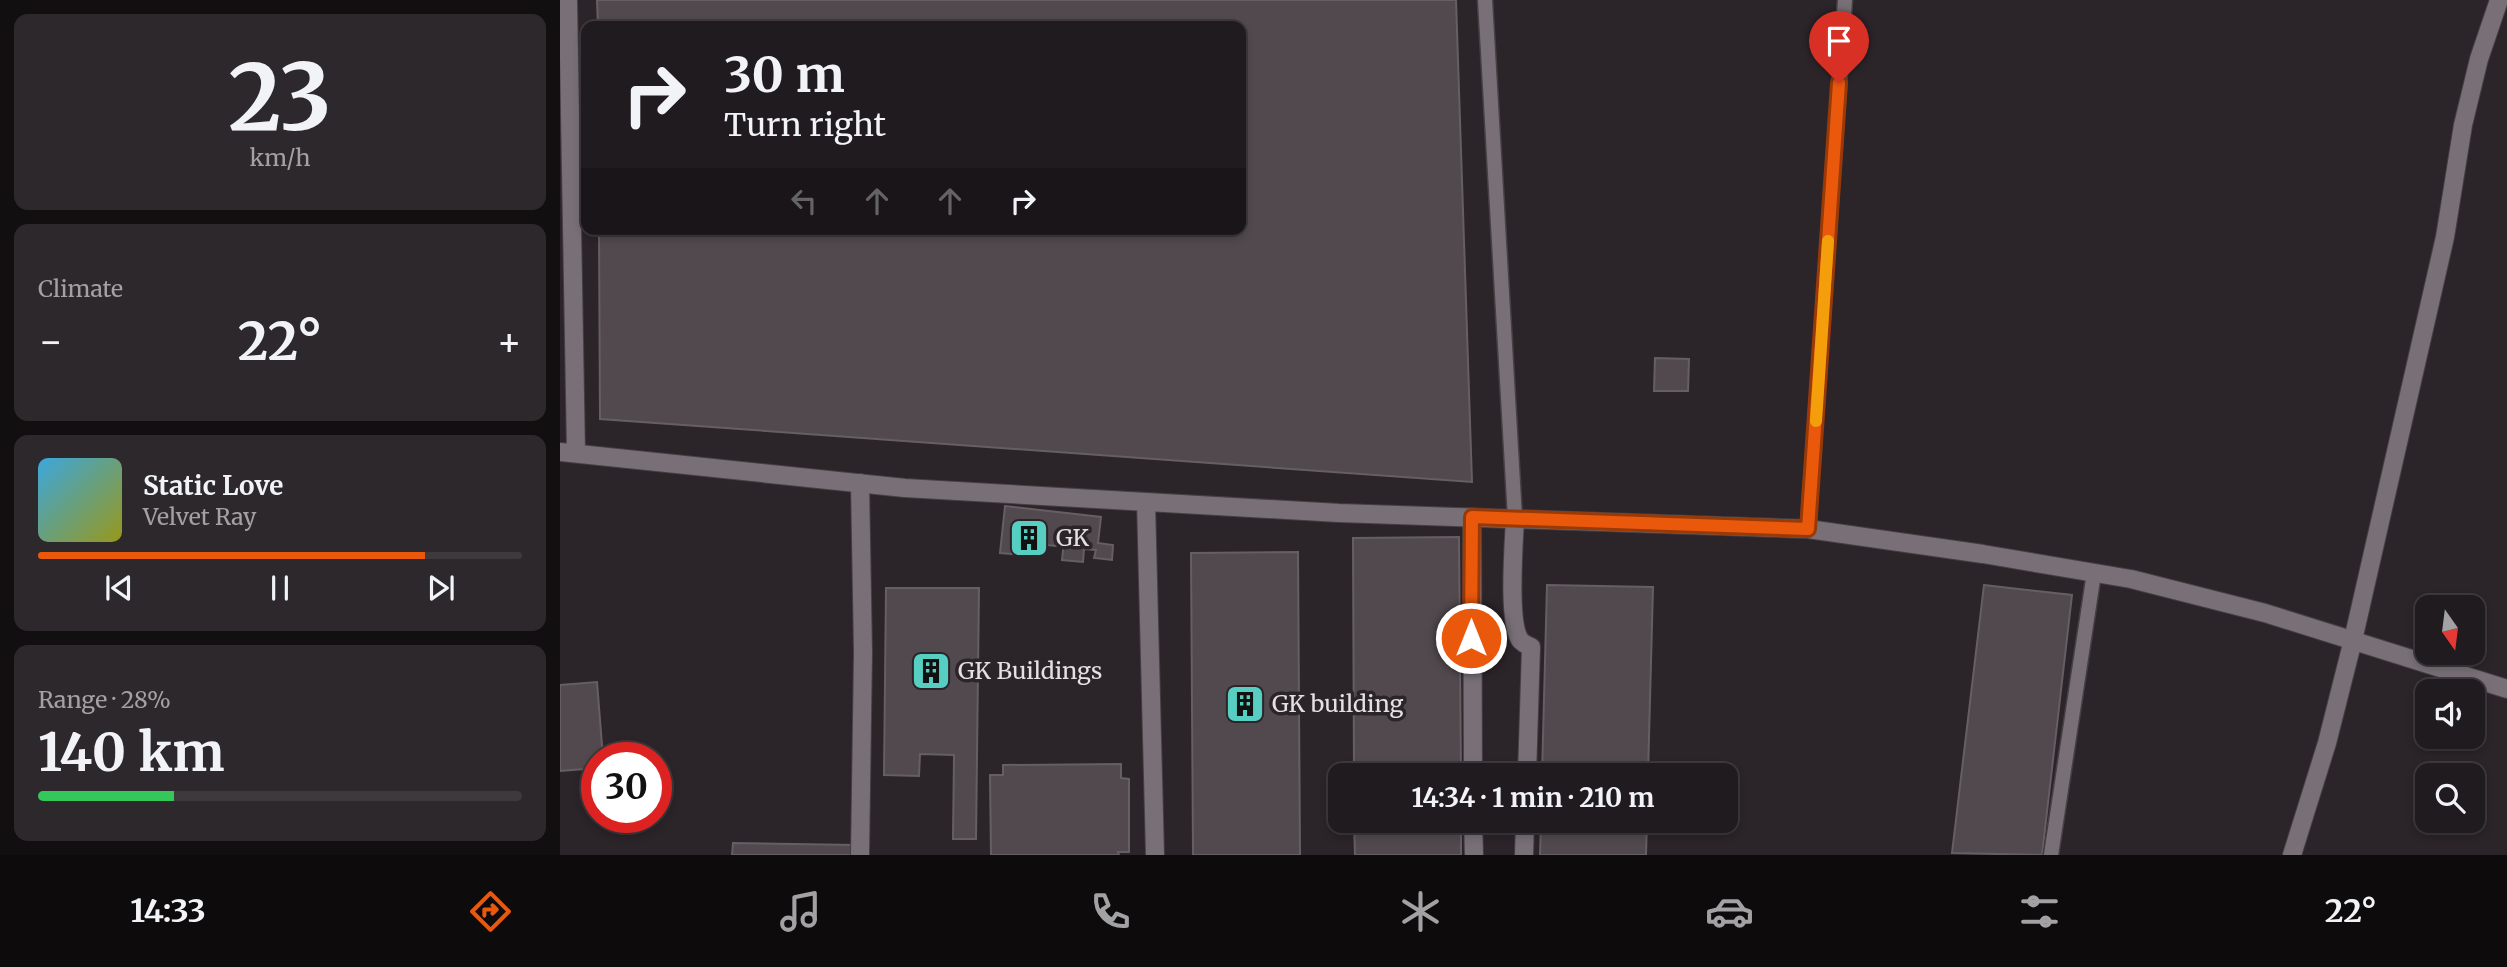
<!DOCTYPE html>
<meta charset="utf-8">
<style>
:root{--surface:#201b1f;--page:#2d282c;--text:#f1f3f6;--muted:#a2a1a4;--line:#3d393d;--accent:#ea580c}
body{margin:0;font-family:Merriweather,serif;background:var(--page);color:var(--text);height:100vh;display:flex;flex-direction:column;font-size:26px;white-space:nowrap}
*{box-sizing:border-box;margin:0}
p{font-size:23px;color:var(--muted)}
.icon{flex:none;width:38px;height:38px;fill:none;stroke:currentColor;stroke-width:2;stroke-linecap:round;stroke-linejoin:round}
.map{position:relative;flex:1;overflow:hidden}
.sheet{display:flex;flex-direction:column;gap:14px;padding:14px;background:#120f11;width:560px}
.sheet>*{flex:none}
.top-card{position:absolute;left:21px;top:21px;width:665px;height:214px;border-radius:14px;box-shadow:0 4px 10px #0003,0 0 0 2px var(--line);background:#201b1f;color:var(--text);overflow:hidden}
.needle{width:46px;rotate:166deg}
.buttons{position:absolute;left:1855px;top:595px;display:grid;gap:14px}
.buttons a{display:grid;place-items:center;width:70px;height:70px;border-radius:14px;background:var(--surface);box-shadow:0 4px 10px #0003,0 0 0 2px var(--line);font-size:35px}
.speed{position:absolute;left:21px;top:742px;display:flex;gap:14px;font-size:35px;font-weight:700;text-align:center}
.speed>*{display:grid;place-content:center;width:91px;height:91px;border-radius:50%;background:var(--surface);box-shadow:0 4px 10px #0003,0 0 0 2px var(--line);line-height:1}
.speed .limit{border:10px solid #d22;background:#fff;color:#111}
.pin{position:absolute;display:grid;place-items:center;width:60px;height:60px;color:#fff;margin:-72px -30px;border-radius:50% 50% 50% 0;rotate:-45deg;box-shadow:0 0 7px #0007}
.pin .icon{rotate:45deg}
.me{position:absolute;width:77px;margin:-38px;rotate:0deg;stroke-linejoin:round;filter:drop-shadow(0 0 5px #0008)}
.turn{display:flex;align-items:center;gap:24px;height:147px;padding:0 28px;font-size:32px}
.turn .icon{width:91px;height:91px;stroke-width:2.5}
.turn b{display:block;font-size:49px;line-height:60px}
.lanes{display:flex;align-items:center;height:66px;padding:0 28px;background:#0003;justify-content:center;gap:35px;direction:ltr}
.lanes .off{opacity:.35}
.big{font-size:52px;font-weight:700;line-height:1.1}
.sheet .widget{flex:1;display:flex;flex-direction:column;justify-content:center;gap:10px;min-width:0;padding:0 24px;border-radius:14px;background:var(--page)}
.sheet .dial{align-items:center;gap:0}
.dial b{font-size:91px;line-height:1}
.song{display:flex;align-items:center;gap:21px}
.cover{width:84px;height:84px;border-radius:10px;background:linear-gradient(135deg,hsl(200 70% 55%),hsl(60 70% 35%))}
.played{height:7px;border-radius:4px;background:linear-gradient(90deg,var(--accent) 80%,var(--line) 80%)}
.keys{display:flex;justify-content:space-around;direction:ltr}
.heat{display:flex;justify-content:space-between;align-items:center;font-size:38px;direction:ltr}
.charge{height:10px;border-radius:5px;background:linear-gradient(90deg,#34c759 28%,var(--line) 0)}
.trip{position:absolute;left:768px;top:763px;width:410px;height:70px;border-radius:14px;background:var(--surface);box-shadow:0 4px 10px #0003,0 0 0 2px var(--line);font-weight:700;line-height:70px;text-align:center}
.dock{display:flex;height:112px;justify-content:space-around;align-items:center;background:#0d0b0c;color:var(--muted)}
.dock .icon{width:49px;height:49px}
.dock .selected{color:var(--accent)}
.dock b{font-size:32px;color:var(--text)}
main{display:flex;flex:1;min-height:0}
.map>svg:first-child{display:block}
.building{fill:#51494e;stroke:#655e63;stroke-width:2}
.lines{fill:none;stroke-linecap:round;stroke-linejoin:round}
.lane-casing{stroke:#454044;stroke-width:17}
.street-casing{stroke:#454044;stroke-width:20}
.secondary-casing{stroke:#454044;stroke-width:20}
.lane{stroke:#787076;stroke-width:14}
.street{stroke:#787076;stroke-width:18}
.secondary{stroke:#787076;stroke-width:18}
.route-casing{stroke:#983908;stroke-width:18}
.route{stroke:#ea580c;stroke-width:12}
.slow{stroke:#f59e0b;stroke-width:12}
.labels{text-anchor:middle;stroke-width:7;stroke-linejoin:round;paint-order:stroke}
.poi-label{font-size:23px;fill:#e4e0e3;stroke:#2b2429;text-anchor:start}
</style>
<main>
<section class="sheet">
<div class="widget dial"><b>23</b><p>km/h</p></div>
<div class="widget"><p>Climate</p>
<div class="heat"><a>−</a><b class="big">22°</b><a>+</a></div>
</div>
<div class="widget">
<div class="song"><i class="cover"></i><div><b>Static Love</b><p>Velvet Ray</p></div></div>
<div class="played"></div>
<div class="keys"><svg class="icon" aria-label="previous" viewBox="0 0 24 24"><path d="M18 5L8 12l10 7zM5 5v14"/></svg><svg class="icon" aria-label="pause" viewBox="0 0 24 24"><path d="M8 5v14M16 5v14"/></svg><svg class="icon" aria-label="next" viewBox="0 0 24 24"><path d="M6 5l10 7-10 7zM19 5v14"/></svg></div>
</div>
<div class="widget"><p>Range · 28%</p><b class="big">140 km</b><div class="charge"></div></div>
</section>
<div class="map">
<svg width="1947" height="855" viewBox="0 0 1947 855">
<rect width="100%" height="100%" fill="#2b2429"/>
<g class="building">
<polygon points="37,0 896,0 912,482 40,419 39,229 681,229 681,26 38,26"/>
<polygon points="1095,358 1129,359 1128,391 1094,391"/>
<polygon points="445,506 541,517 538,543 553,545 552,560 534,558 536,550 524,549 523,562 502,560 505,532 497,532 496,546 476,544 474,556 440,553"/>
<polygon points="899,537 901,775 794,775 793,538"/>
<polygon points="738,552 740,855 633,855 631,553"/>
<polygon points="987,585 1093,587 1088,775 982,775"/>
<polygon points="1424,585 1512,595 1482,855 1392,853"/>
<polygon points="326,588 419,588 416,839 393,839 394,755 360,754 359,776 324,775"/>
<polygon points="37,682 43,758 37,758 37,768 0,771 0,685"/>
<polygon points="561,764 561,778 569,779 569,852 558,852 559,855 431,855 430,775 443,775 443,765"/>
<polygon points="794,821 901,821 901,855 795,855"/>
<polygon points="981,821 1087,821 1086,855 980,855"/>
<polygon points="173,843 296,845 296,855 172,855"/>
</g>
<g class="lines">
<g class="lane-casing">
<g id="lane">
<polyline points="925,0 955,518"/>
<polyline points="1248,529 1285,0"/>
<polyline points="1491,855 1534,573"/>
</g>
</g>
<g class="street-casing">
<g id="street">
<polyline points="8,0 16,453"/>
<polyline points="300,483 303,652 300,855"/>
<polyline points="586,502 595,855"/>
<polyline points="912,517 913,775"/>
<path d="M955,518C954,542 947,625 961,641C964,644 967,645 971,647L967,775"/>
<polyline points="913,821 914,855"/>
<polyline points="964,855 965,821"/>
<polyline points="1732,855 1767,743 1793,640 1885,237 1903,125 1919,59 1939,0"/>
</g>
</g>
<g class="secondary-casing">
<polyline id="secondary" points="0,452 345,488 779,513 1248,529 1423,554 1571,579 1705,613 1947,689"/>
</g>
<use href="#lane" class="lane"/>
<use href="#street" class="street"/>
<use href="#secondary" class="secondary"/>
</g>
<g class="lines">
<g class="route-casing">
<polyline id="route" points="911,638 912,517 1248,529 1279,83"/>
</g>
<use href="#route" class="route"/>
<polyline class="slow" points="1256,421 1268,241"/>
</g>
<defs>
<g id="building-square" transform="scale(2.0125)"><rect x="-9" y="-9" width="18" height="18" rx="4" fill="#57cec2" stroke="#2b2429"/><path d="M-4-6H4V6H1V3H-1V6H-4ZM-2.5-4.3h1.7v1.8h-1.7ZM.8-4.3h1.7v1.8H.8ZM-2.5-1h1.7V.8h-1.7ZM.8-1h1.7V.8H.8Z" fill="#111"/></g>
</defs>
<g fill-rule="evenodd">
<use href="#building-square" x="469" y="538"/>
<use href="#building-square" x="371" y="671"/>
<use href="#building-square" x="685" y="704"/>
</g>
<g class="labels">
<g class="poi-label">
<text x="496" y="546">GK</text>
<text x="398" y="679">GK Buildings</text>
<text x="712" y="712">GK building</text>
</g>
</g>
</svg>
<div class="buttons">
<a><svg class="needle" viewBox="-14 -14 28 28"><path d="M0-13l5 13h-10z" fill="#e53935"/><path d="M0 13l5-13h-10z" fill="#a2a1a4"/></svg></a>
<a><svg class="icon" aria-label="sound" viewBox="0 0 24 24"><path d="M4 9h4l5-4v14l-5-4H4zM17 9q2 3 0 6"/></svg></a>
<a><svg class="icon" aria-label="search" viewBox="0 0 24 24"><circle cx="10" cy="10" r="6"/><path d="M15 15l6 6"/></svg></a>
</div>
<div class="speed"><div class="limit">30</div></div>
<div class="pin" style="left:1279px;top:83px;background:#d93025"><svg class="icon" aria-label="arrive" viewBox="0 0 24 24"><path d="M6 21V4h12l-3 4 3 4H6"/></svg></div>
<svg class="me" style="left:911px;top:638px" viewBox="-20 -20 40 40"><circle r="17" fill="#ea580c" stroke="#fff" stroke-width="3"/><path d="M0-11L8 9 0 5-8 9z" fill="#fff"/></svg>
<div class="trip">14:34 · 1 min · 210 m</div>
<div class="top-card">
<div class="turn"><svg class="icon" aria-label="right" viewBox="0 0 24 24"><path d="M7 20v-9h11M14 6l5 5-5 5"/></svg><div><b>30 m</b>Turn right</div></div>
<div class="lanes"><svg class="icon off" aria-label="left" viewBox="0 0 24 24"><path d="M17 20v-9H6M10 6l-5 5 5 5"/></svg><svg class="icon off" aria-label="ahead" viewBox="0 0 24 24"><path d="M12 20V5M6 11l6-6 6 6"/></svg><svg class="icon off" aria-label="ahead" viewBox="0 0 24 24"><path d="M12 20V5M6 11l6-6 6 6"/></svg><svg class="icon" aria-label="right" viewBox="0 0 24 24"><path d="M7 20v-9h11M14 6l5 5-5 5"/></svg></div>
</div>
</div>
</main>
<nav class="dock">
<b>14:33</b>
<svg class="icon selected" aria-label="directions" viewBox="0 0 24 24"><path d="M12 3l9 9-9 9-9-9zM9 14v-3h6M13 9l2 2-2 2"/></svg>
<svg class="icon" aria-label="music" viewBox="0 0 24 24"><path d="M9 18V5l10-2v13"/><circle cx="6" cy="18" r="3"/><circle cx="16" cy="16" r="3"/></svg>
<svg class="icon" aria-label="phone" viewBox="0 0 24 24"><path d="M5 4h4l2 5-3 2q2 4 5 5l2-3 5 2v4C11 20 4 13 5 4z"/></svg>
<svg class="icon" aria-label="climate" viewBox="0 0 24 24"><path d="M12 3v18M4 7l16 10M4 17L20 7"/></svg>
<svg class="icon" aria-label="car" viewBox="0 0 24 24"><path d="M5 17H2v-5l4-1 3-4h7l3 4 3 1v5h-3M9 17h6M6 11h13"/><circle cx="7" cy="17" r="2"/><circle cx="17" cy="17" r="2"/></svg>
<svg class="icon" aria-label="filters" viewBox="0 0 24 24"><path d="M4 7h16M4 17h16"/><circle cx="9" cy="7" r="2"/><circle cx="15" cy="17" r="2"/></svg>
<b>22°</b>
</nav>
